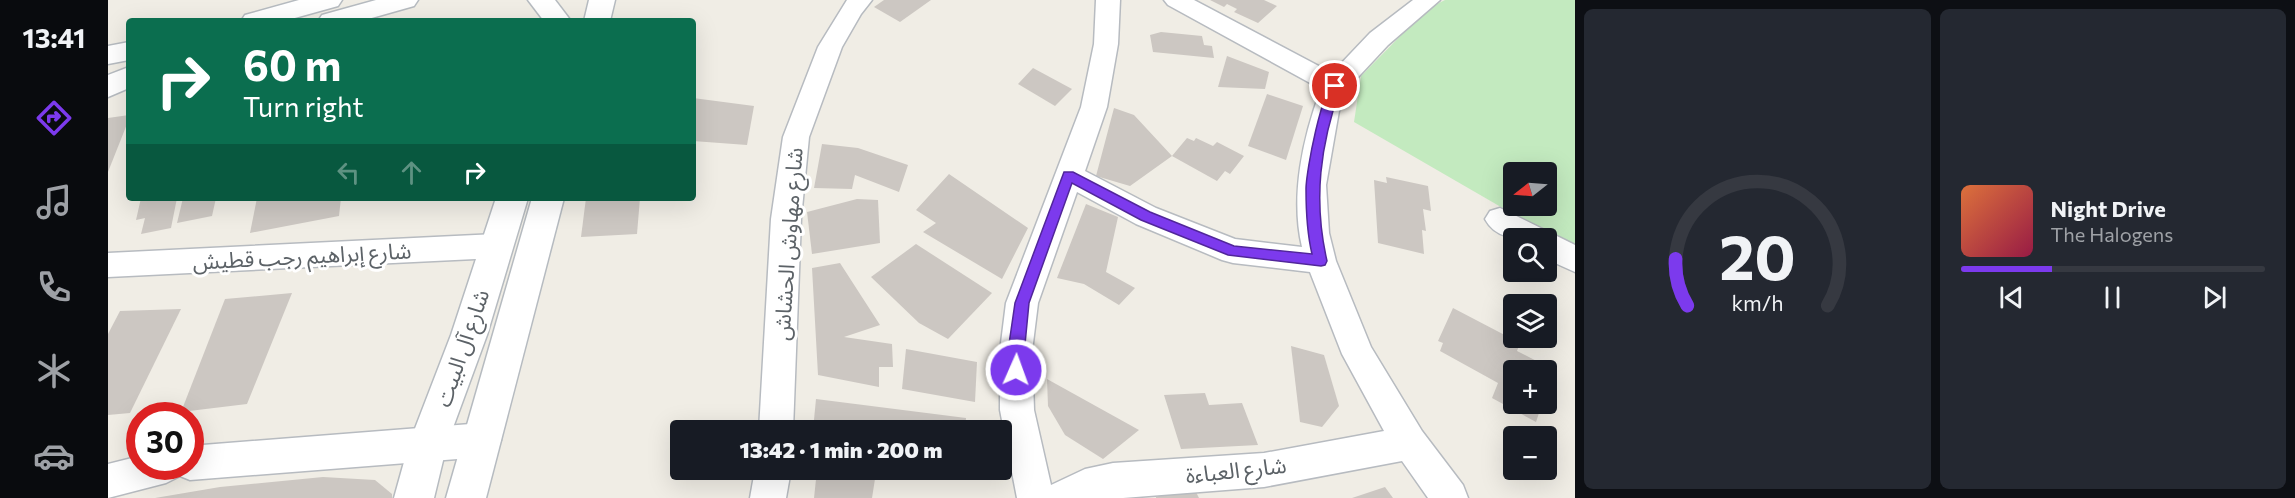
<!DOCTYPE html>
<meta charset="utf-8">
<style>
:root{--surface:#171b24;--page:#242831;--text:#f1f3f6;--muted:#9ea1a6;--line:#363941;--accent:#7c3aed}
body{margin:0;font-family:Commissioner,"Noto Sans Arabic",sans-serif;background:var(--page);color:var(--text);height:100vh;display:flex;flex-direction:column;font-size:22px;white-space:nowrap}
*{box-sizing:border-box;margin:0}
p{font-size:20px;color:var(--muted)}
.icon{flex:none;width:33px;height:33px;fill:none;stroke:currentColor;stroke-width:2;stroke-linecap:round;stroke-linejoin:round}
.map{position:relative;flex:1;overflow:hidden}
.drawer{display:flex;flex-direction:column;gap:9px;padding:9px;background:#0d0f14;width:720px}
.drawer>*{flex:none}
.hud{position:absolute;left:18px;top:18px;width:570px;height:183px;border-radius:6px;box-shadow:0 6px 24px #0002;background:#0b6e4f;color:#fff;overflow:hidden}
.needle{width:39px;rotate:253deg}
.tools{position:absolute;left:1395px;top:162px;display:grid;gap:12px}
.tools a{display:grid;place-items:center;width:54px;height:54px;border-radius:6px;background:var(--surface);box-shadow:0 6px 24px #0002;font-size:30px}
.speed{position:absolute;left:18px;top:402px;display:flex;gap:12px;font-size:30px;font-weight:700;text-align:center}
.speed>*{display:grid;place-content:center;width:78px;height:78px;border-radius:50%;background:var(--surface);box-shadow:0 6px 24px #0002;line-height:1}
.speed .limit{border:9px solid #d22;background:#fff;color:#111}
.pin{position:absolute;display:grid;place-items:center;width:51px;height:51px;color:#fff;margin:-26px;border:3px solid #fff;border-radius:50%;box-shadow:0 2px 6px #0007}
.me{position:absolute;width:66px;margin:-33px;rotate:2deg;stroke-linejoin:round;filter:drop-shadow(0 0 4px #0008)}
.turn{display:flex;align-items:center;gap:21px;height:126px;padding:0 18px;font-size:27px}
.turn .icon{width:78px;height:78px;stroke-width:2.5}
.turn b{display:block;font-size:42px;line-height:51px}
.lanes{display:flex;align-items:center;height:57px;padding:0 18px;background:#0003;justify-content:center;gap:30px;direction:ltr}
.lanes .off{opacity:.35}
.drawer .tile{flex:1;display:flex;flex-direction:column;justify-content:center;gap:9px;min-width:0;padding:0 21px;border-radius:9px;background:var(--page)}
.drawer .dial{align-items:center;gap:0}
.dial svg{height:156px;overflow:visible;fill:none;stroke:var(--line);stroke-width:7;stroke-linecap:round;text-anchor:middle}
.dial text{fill:var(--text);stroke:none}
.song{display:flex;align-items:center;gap:18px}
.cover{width:72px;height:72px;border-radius:9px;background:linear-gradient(135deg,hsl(20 70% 55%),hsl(340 70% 35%))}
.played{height:6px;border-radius:3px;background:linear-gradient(90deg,var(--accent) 30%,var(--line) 30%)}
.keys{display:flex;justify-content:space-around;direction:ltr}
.drawer .tiles{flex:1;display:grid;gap:9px;grid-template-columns:repeat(2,1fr)}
.trip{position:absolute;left:562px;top:420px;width:342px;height:60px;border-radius:6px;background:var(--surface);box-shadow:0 6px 24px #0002;font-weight:800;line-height:60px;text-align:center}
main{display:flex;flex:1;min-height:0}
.tabs{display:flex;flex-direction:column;width:108px;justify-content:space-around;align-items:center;background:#090b0e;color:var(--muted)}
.tabs .icon{width:42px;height:42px}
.tabs .on{color:var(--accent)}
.tabs b{font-size:27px;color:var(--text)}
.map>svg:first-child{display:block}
.green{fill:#c3eabf;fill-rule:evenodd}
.building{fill:#ccc7c2}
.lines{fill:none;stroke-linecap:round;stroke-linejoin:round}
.street-casing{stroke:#b7bbc0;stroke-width:3}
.secondary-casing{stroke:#b6bbc0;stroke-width:3}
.street{fill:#fff;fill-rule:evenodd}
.secondary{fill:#fff;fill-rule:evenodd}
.route{fill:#7c3aed;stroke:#51269a;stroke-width:1.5}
.labels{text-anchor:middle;stroke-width:6;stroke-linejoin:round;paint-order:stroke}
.street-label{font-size:22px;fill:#5c6267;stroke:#fff}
</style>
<main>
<nav class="tabs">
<b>13:41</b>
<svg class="icon on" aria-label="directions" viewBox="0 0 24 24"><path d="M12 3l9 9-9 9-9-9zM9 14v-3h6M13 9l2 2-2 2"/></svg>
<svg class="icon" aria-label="music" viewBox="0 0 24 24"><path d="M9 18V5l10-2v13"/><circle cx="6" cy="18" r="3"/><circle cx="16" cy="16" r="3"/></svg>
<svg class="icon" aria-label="phone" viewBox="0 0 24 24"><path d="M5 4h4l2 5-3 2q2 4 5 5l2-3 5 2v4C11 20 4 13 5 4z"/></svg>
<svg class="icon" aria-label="climate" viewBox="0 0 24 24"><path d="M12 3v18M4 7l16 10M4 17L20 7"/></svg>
<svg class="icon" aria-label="car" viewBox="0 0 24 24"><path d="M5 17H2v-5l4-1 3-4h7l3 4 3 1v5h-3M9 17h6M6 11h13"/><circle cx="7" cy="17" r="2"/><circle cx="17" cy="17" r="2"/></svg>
</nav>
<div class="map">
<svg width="1467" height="498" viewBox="0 0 1467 498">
<rect width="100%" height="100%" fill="#f0ede5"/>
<path class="green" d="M1337,0H1467V250L1246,122L1253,76L1319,9ZM1406,172H1438V206H1406Z"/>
<g class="building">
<polygon points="776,0 823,0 792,22 766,7"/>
<polygon points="1102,0 1156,0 1169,6 1150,23 1126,12 1129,9 1119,4 1116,7"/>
<polygon points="1053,32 1094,36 1096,45 1104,46 1106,58 1045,52 1042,35"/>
<polygon points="1119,56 1161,72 1157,89 1110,87"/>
<polygon points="925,68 964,89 947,106 910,84"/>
<polygon points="1159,94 1195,106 1178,160 1140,146"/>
<polygon points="585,98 646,106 639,145 585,141"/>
<polygon points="1006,108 1026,115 1064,156 1079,138 1086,141 1088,138 1105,146 1109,142 1136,156 1122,174 1117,171 1109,181 1064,156 1022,186 988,176"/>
<polygon points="21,115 21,119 0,172 0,118"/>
<polygon points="714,144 750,148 800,165 791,192 747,175 744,189 706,188"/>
<polygon points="841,174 920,228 894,279 815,232 828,223 808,210"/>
<polygon points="1278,177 1320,186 1323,211 1315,209 1318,231 1314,230 1316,254 1270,243 1266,180 1279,183"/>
<polygon points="33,198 69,198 63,228 33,234 37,218 28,220"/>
<polygon points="75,198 108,198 104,216 69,223"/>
<polygon points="149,198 233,198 231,216 142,233"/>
<polygon points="478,198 532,198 529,234 473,237"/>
<polygon points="749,199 770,200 772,243 704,254 699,212"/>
<polygon points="978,204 1010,217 998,272 1027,288 1011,305 976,284 949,278"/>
<polygon points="808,244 884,293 840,339 811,323 763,277"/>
<polygon points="732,263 772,325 736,337 784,344 785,367 771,367 771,387 710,375 704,268"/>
<polygon points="184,293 139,404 73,412 117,299"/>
<polygon points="1345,308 1412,343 1409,351 1446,370 1439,390 1438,370 1406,370 1406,404 1434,404 1428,422 1384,398 1390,383 1332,351 1335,343 1330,341"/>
<polygon points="73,309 22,413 0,415 0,334 12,311"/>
<polygon points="1183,346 1216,355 1231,406 1214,427 1192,422"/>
<polygon points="798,349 869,362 867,402 794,389"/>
<polygon points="939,379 1031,430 995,459 957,435 940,406"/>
<polygon points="1097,393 1101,405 1134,403 1150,445 1073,449 1056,395"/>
<polygon points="708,399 858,418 857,430 705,430"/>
<polygon points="709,470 730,470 767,479 764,498 706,498"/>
<polygon points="215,477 267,480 284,494 284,498 47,498 112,487"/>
<polygon points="1085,486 1091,498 1048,498 1048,497"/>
<polygon points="1277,487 1285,498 1244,498"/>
</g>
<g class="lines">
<g class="street-casing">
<g id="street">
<polygon points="739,0 764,0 753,14 734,47 701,137 693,219 685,430 651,430 663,219 675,137 710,47"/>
<path d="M988,0H1012L1010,44L999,107L977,171L1048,208L1127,239L1194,247C1182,196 1195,137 1213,89L1060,5L1056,0H1086L1224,73L1262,33L1305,0H1332L1280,45L1239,89L1231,111L1218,185L1221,233L1228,261L1263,347L1314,431L1355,485L1360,498H1320L1294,461L1156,487L1015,498H909L892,410V351L898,303L973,107L986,44ZM969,192L1028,224L1114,260L1125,263L1202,272L1234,354L1276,431L1156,453L1005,463L977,469L943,485L926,410L924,351L930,303Z"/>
<path d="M1392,208L1467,245V272L1438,259V238C1416,238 1390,243 1377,219L1382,211Z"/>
<polygon points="388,234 399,237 403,246 399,255 388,258 0,277 0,253"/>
<polygon points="375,423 387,428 393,440 387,452 375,457 82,480 72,476 58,483 0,498 0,464 32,456 32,466 82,466 82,446"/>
<polygon points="647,470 683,470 678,498 642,498"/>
</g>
</g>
<g class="secondary-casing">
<g id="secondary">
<polygon points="191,0 234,0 230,6 176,21 133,21 137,15"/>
<polygon points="268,0 310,0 306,6 253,21 210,21 214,15"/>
<polygon points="420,0 447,0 463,21 436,21"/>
<polygon points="481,0 507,0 502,21 476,21"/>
<polygon points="21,42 21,60 0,64 0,46"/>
<polygon points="21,67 21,88 0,97 0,75"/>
<polygon points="388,198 420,198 379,335 339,444 326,498 286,498 301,444 343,335"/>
<polygon points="424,198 456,198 378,498 338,498"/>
</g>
</g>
<use href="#street" class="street"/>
<use href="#secondary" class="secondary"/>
</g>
<path class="route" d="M1227,82L1233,86C1212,145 1205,200 1219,261L1217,265L1213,266L1120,255L1033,220L964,183L921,303L914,375L908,377L903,375L900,351L907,303L956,172H965L1042,212L1126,246L1204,254C1199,233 1198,211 1198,189C1198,172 1214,87 1227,82Z"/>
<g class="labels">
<g class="street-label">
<text transform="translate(680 244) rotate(-86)" y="8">شارع مهاوش الحشاش</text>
<text transform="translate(194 256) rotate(-3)" y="8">شارع إبراهيم رجب قطيش</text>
<text transform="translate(354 348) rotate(-71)" y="8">شارع آل البيت</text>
<text transform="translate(1128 470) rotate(-6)" y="8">شارع العباءة</text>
</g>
</g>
</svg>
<div class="tools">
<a><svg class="needle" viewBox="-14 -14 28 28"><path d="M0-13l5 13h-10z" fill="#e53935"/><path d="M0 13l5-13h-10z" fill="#9ea1a6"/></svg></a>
<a><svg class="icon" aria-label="search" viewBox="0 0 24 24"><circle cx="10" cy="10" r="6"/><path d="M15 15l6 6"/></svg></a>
<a><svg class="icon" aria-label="layers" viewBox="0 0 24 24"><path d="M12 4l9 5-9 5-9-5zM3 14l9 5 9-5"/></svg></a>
<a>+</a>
<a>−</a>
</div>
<div class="speed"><div class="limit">30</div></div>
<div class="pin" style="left:1227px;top:86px;background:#d93025"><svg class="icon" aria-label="arrive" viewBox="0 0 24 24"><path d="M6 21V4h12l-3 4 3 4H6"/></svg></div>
<svg class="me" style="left:908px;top:370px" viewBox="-20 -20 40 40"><circle r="17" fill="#7c3aed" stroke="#fff" stroke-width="3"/><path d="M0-11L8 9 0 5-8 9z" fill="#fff"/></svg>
<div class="trip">13:42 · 1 min · 200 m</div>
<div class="hud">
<div class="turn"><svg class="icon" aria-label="right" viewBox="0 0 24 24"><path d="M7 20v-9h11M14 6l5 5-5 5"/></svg><div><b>60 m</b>Turn right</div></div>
<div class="lanes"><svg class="icon off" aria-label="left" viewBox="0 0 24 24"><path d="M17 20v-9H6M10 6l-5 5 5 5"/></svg><svg class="icon off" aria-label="ahead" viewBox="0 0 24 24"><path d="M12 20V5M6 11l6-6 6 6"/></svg><svg class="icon" aria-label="right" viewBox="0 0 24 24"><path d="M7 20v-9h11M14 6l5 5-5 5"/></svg></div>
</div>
</div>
<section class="drawer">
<div class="tiles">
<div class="tile dial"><svg viewBox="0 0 100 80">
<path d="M14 69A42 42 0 1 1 86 69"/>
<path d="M14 69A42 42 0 0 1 8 45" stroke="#7c3aed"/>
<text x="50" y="56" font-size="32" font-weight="700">20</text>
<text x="50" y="72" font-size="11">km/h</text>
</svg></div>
<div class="tile">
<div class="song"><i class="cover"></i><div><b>Night Drive</b><p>The Halogens</p></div></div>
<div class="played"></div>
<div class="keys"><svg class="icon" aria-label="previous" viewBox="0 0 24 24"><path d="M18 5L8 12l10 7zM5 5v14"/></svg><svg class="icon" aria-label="pause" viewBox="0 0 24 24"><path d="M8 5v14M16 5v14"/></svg><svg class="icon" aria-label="next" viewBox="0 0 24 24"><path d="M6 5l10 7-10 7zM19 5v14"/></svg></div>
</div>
</div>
</section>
</main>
